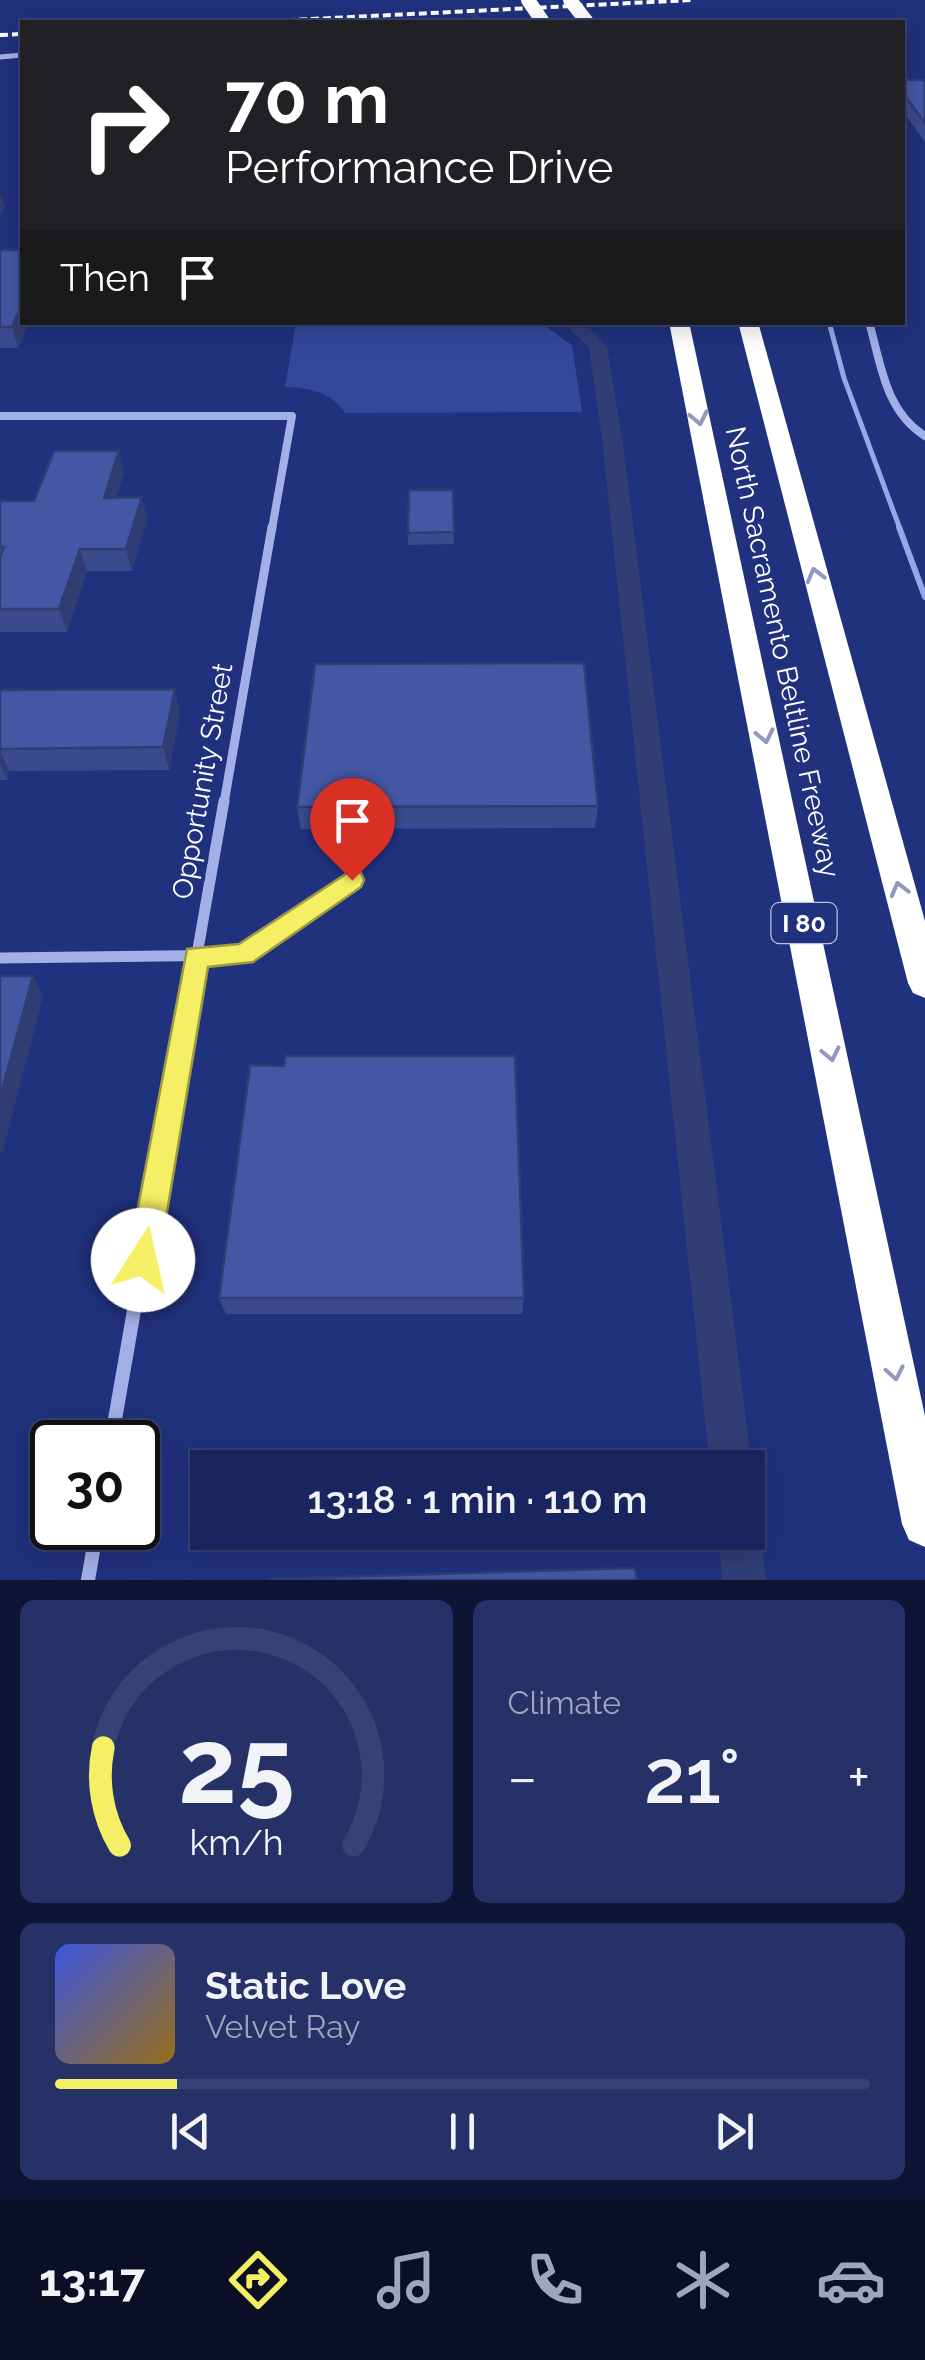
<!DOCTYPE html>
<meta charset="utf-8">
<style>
:root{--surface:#18255e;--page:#253167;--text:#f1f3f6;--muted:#9fa5bc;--line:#364273;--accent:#f4ef64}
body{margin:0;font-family:Raleway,sans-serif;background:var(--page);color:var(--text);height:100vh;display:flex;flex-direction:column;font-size:38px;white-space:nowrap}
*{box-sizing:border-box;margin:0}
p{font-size:32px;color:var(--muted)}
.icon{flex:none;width:55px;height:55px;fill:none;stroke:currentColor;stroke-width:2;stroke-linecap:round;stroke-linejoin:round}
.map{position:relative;height:1580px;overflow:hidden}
.sheet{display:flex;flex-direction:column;gap:20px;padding:20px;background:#0d1434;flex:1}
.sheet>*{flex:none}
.hud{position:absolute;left:20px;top:20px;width:885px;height:305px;border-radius:0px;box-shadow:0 5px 25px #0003,0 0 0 2px var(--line);background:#202124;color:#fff;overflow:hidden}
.speed{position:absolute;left:30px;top:1420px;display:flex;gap:20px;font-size:50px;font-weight:700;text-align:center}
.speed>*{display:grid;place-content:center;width:130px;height:130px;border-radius:50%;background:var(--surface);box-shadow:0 5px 25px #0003,0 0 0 2px var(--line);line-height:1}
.speed .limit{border:5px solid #111;border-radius:15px;background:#fff;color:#111}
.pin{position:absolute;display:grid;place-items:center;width:85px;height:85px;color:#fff;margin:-102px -42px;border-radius:50% 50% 50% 0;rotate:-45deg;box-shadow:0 0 10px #0007}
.pin .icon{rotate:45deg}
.me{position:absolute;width:110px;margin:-55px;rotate:10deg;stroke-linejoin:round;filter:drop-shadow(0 0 8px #0008)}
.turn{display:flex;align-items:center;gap:35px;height:210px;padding:0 40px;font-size:45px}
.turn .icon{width:130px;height:130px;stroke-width:2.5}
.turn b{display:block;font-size:70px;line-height:85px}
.then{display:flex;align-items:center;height:95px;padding:0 40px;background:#0003;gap:20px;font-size:38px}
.big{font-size:75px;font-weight:600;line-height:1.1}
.sheet .card{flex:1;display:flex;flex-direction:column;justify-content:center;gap:15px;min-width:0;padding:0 35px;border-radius:15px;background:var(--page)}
.sheet .dial{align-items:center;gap:0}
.dial svg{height:260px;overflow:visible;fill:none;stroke:var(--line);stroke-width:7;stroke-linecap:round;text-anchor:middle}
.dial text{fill:var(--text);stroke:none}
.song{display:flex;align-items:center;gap:30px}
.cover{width:120px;height:120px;border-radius:15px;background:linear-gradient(135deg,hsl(230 70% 55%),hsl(40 70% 35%))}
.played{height:10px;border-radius:5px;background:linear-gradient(90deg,var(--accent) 15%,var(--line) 15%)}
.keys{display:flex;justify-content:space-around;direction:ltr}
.heat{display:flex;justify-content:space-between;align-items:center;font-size:55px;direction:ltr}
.sheet .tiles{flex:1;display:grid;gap:20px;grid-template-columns:1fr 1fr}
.card:last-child{grid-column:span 2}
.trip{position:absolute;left:190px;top:1450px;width:575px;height:100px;border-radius:0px;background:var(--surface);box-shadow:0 5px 25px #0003,0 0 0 2px var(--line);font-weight:600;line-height:100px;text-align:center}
.menu{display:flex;height:160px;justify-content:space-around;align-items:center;background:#0a0f26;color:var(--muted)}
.menu .icon{width:70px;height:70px}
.menu .current{color:var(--accent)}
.menu b{font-size:45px;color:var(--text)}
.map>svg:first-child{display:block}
.green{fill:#33489b}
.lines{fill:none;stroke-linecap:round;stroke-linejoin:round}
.stream-far1{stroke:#97a8e8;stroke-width:5}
.stream{stroke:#97a8e8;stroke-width:6}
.canal{fill:#313e76;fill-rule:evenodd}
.street-far4{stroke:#a3b0e7;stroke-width:5}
.street-far3{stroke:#a3b0e7;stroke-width:8}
.street-far2{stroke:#a3b0e7;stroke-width:9}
.street-far1{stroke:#a3b0e7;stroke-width:11}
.street{stroke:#a3b0e7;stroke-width:14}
.highway{fill:#fff;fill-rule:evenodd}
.rail{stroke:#fff;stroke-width:4;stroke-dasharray:8 4;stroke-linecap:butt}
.highway-bridge{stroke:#fff;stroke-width:14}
.wall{fill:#3a4b8d}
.shaded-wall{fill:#303d73}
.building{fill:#4457a4;stroke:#303d73;stroke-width:2.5}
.oneway{stroke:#9098be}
.route{fill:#f4ef64;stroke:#9f9b41;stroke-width:2.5}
.labels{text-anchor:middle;stroke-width:8;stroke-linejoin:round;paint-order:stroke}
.shield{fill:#20317d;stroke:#bcc1d8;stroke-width:2.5}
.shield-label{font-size:25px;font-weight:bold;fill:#fff}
.street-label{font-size:28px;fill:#fff;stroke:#20317d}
</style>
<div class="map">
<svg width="925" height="1580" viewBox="0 0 925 1580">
<rect width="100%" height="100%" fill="#20317d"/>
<path class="green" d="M296,323H541L572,345L582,412L345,413C330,391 309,388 285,387Z"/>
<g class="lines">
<polyline class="stream-far1" points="829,322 844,378 900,529"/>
<polyline class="stream" points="899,527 925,597"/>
<g class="canal">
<polygon points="470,14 478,14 484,22 473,22"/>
<polygon points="562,322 584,322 607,347 622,438 752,1468 748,1478 748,1468 710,1468 602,438 589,347"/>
<polygon points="748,1514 754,1517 760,1532 766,1580 722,1580 718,1532 748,1532"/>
</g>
<polyline class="street-far4" points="0,57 22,55"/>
<g class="street-far3">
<path d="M869,322C881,364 885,411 925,436"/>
<polyline points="0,416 292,416 272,529"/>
</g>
<polyline class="street-far2" points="224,803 272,527"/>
<g class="street-far1">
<polyline points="0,958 244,955 352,880"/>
<polyline points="163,1148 224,801"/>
</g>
<g class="street">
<polyline points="111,1442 163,1145"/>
<polyline points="88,1580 97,1528"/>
</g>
<g class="highway">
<polygon points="669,322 689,322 925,1416 925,1547 909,1540 902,1524"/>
<polygon points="738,322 758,322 925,921 925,998 913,993 908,983"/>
</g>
<g class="rail">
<polyline points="251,22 692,0"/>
<polyline points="0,35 22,34"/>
</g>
<g class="highway-bridge">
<polyline points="528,0 543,22"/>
<polyline points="570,0 587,22"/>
</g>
</g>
<g class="wall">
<polygon points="902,80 925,80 925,142 902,110"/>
<polygon points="0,250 18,348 0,348"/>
<polygon points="124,472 116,498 147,519 132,571 87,571 67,632 0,632 0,501 34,501"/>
<polygon points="453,490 454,544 408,545 408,533"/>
<polygon points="0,690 180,712 169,770 9,771 7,780 0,780"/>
<polygon points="598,806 595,828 301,829 297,807"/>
<polygon points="219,1298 524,1298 522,1314 226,1314"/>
</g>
<g class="shaded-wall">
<polygon points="1,194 5,208 0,216 0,195"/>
<polygon points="22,305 22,322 30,322 18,348 12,327"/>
<polygon points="119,451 124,472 109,520 104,498"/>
<polygon points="142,497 147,519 132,571 126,549"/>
<polygon points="80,549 87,571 67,632 59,609"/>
<polygon points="175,689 180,712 169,770 163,747"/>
<polygon points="0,750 9,771 7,780 0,764"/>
<polygon points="33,976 43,997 2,1154 0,1151 0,1097"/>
</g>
<g class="building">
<polygon points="902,80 925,80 925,123 902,92"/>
<polygon points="0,250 22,250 22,305 12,327 0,327"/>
<polygon points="54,451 119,451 104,498 142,497 126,549 80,549 59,609 0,609 0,556 4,547 0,547 0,501 34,501"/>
<polygon points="409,490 453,490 454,532 408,533"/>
<polygon points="584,663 598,806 297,807 315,664"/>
<polygon points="175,689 163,747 0,749 0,690"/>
<polygon points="0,976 33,976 0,1097"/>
<polygon points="285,1056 515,1056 524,1298 219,1298 250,1065 284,1066"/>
<polygon points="635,1568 637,1580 271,1580 271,1579"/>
</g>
<defs><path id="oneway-chevron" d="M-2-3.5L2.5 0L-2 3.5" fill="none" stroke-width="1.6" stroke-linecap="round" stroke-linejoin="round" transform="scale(2.5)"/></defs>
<g class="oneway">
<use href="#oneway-chevron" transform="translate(699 418) rotate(78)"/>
<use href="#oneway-chevron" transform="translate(815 575) rotate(-105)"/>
<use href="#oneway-chevron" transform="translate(765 736) rotate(78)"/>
<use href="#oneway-chevron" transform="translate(899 889) rotate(-105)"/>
<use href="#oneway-chevron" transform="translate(831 1054) rotate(78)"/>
<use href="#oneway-chevron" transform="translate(895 1373) rotate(79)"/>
</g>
<polygon class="route" points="352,870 361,873 364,880 361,887 253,962 208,967 159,1260 154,1271 143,1275 132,1271 128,1260 187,949 239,944"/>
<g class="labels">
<rect class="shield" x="771.5" y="903" width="65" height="40" rx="8"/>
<g class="shield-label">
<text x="804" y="932">I 80</text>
</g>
<g class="street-label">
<text transform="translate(783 652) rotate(78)" y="10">North Sacramento Beltline Freeway</text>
<text transform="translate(202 781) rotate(-80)" y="10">Opportunity Street</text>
</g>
</g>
</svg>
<div class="speed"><div class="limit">30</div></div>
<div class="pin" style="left:352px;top:880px;background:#d93025"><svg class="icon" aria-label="arrive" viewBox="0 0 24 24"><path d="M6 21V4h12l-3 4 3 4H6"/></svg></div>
<svg class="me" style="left:143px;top:1260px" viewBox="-20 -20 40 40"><circle r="19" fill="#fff"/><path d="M0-13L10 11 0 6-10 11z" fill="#f4ef64"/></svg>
<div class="trip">13:18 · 1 min · 110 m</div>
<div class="hud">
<div class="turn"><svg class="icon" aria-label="right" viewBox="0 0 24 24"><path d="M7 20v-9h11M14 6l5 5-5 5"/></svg><div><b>70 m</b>Performance Drive</div></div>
<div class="then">Then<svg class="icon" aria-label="arrive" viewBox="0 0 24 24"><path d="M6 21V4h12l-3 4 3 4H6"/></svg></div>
</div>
</div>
<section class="sheet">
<div class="tiles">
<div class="card dial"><svg viewBox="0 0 100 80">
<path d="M14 69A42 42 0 1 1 86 69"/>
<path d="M14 69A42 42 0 0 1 9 39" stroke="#f4ef64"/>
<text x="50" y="56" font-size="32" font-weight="700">25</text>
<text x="50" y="72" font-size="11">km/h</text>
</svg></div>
<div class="card"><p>Climate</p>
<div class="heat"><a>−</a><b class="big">21°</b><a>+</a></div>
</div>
<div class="card">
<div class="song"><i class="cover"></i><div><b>Static Love</b><p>Velvet Ray</p></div></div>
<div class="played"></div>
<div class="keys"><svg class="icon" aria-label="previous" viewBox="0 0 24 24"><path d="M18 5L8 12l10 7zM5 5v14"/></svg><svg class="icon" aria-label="pause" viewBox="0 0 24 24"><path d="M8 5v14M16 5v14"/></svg><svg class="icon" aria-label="next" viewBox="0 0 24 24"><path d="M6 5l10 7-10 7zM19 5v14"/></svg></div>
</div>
</div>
</section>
<nav class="menu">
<b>13:17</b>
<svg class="icon current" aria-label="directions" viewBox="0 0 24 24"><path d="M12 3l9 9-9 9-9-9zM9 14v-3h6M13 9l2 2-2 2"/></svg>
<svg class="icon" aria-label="music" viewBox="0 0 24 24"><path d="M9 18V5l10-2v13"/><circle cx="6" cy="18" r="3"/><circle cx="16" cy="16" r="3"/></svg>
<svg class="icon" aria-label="phone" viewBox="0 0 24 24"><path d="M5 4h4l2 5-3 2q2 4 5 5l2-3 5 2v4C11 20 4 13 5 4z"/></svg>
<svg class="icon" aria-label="climate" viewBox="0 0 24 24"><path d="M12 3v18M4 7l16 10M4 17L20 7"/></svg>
<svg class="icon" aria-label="car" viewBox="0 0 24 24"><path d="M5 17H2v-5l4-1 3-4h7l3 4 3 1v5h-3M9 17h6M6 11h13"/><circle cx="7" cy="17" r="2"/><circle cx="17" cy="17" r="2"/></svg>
</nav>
